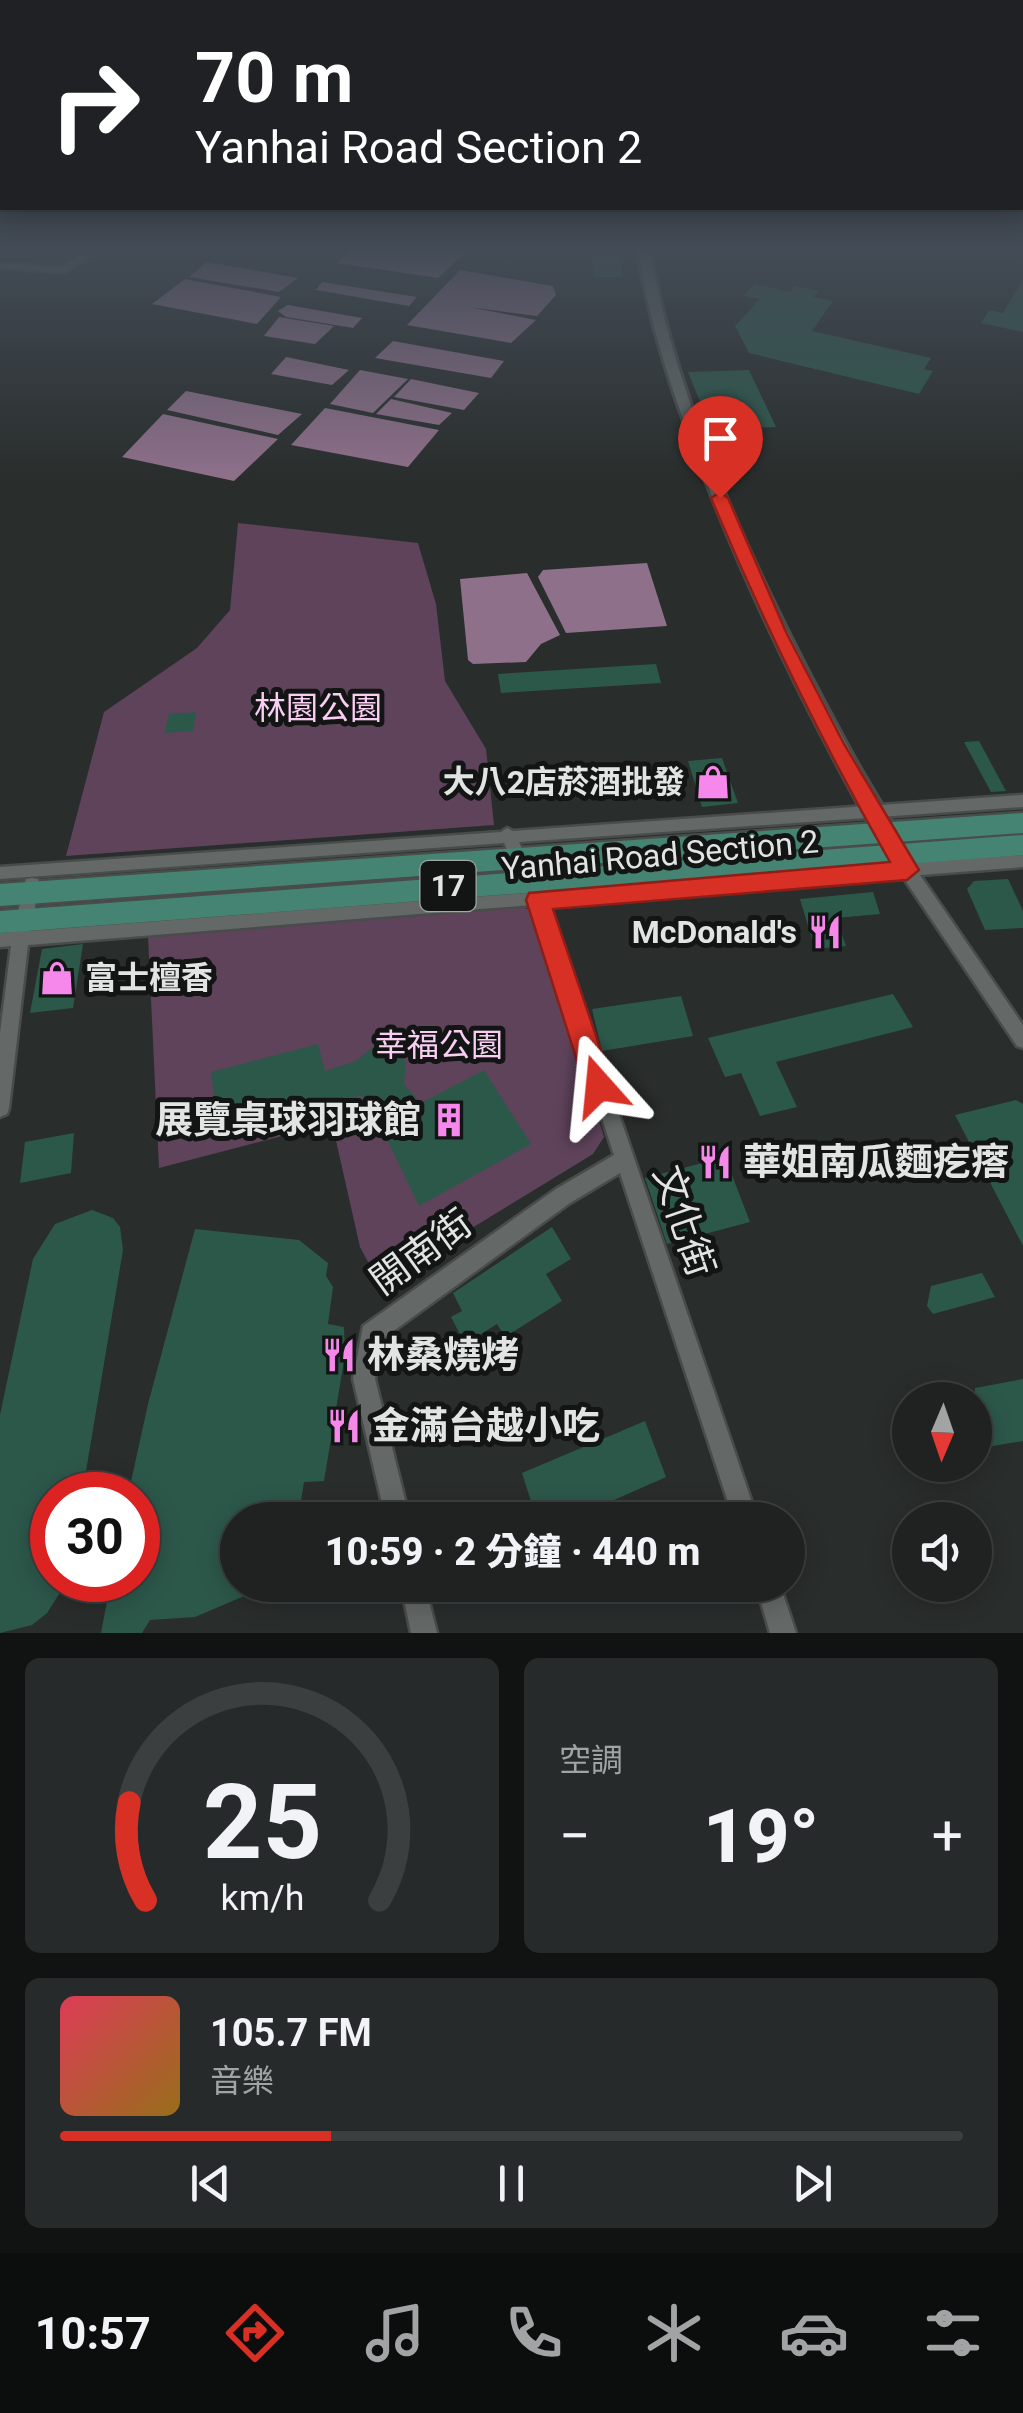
<!DOCTYPE html>
<html lang="zh-TW">
<meta charset="utf-8">
<style>
:root{--surface:#1f2221;--page:#272a2a;--text:#f1f3f6;--muted:#a1a4a5;--line:#3c3f3f;--accent:#d93025}
body{margin:0;font-family:Roboto,"Noto Sans TC",sans-serif;background:var(--page);color:var(--text);height:100vh;display:flex;flex-direction:column;font-size:38px;white-space:nowrap}
*{box-sizing:border-box;margin:0}
p{font-size:32px;color:var(--muted)}
.icon{flex:none;width:55px;height:55px;fill:none;stroke:currentColor;stroke-width:2;stroke-linecap:round;stroke-linejoin:round}
.map{position:relative;height:1633px;overflow:hidden}
.details{display:flex;flex-direction:column;gap:25px;padding:25px;background:#111312;flex:1}
.details>*{flex:none}
.hud{position:absolute;left:0px;top:0px;width:1025px;height:210px;box-shadow:0 5px 25px #0003,0 0 0 2px var(--line);background:#202124;color:#fff;overflow:hidden}
.needle{width:65px;rotate:182deg}
.tools{position:absolute;left:892px;top:1382px;display:grid;gap:20px}
.tools a{display:grid;place-items:center;width:100px;height:100px;border-radius:50%;background:var(--surface);box-shadow:0 5px 25px #0003,0 0 0 2px var(--line);font-size:50px}
.speed{position:absolute;left:30px;top:1472px;display:flex;gap:20px;font-size:50px;font-weight:700;text-align:center}
.speed>*{display:grid;place-content:center;width:130px;height:130px;border-radius:50%;background:var(--surface);box-shadow:0 5px 25px #0003,0 0 0 2px var(--line);line-height:1}
.speed .limit{border:15px solid #d22;background:#fff;color:#111}
.pin{position:absolute;display:grid;place-items:center;width:85px;height:85px;color:#fff;margin:-102px -42px;border-radius:50% 50% 50% 0;rotate:-45deg;box-shadow:0 0 10px #0007}
.pin .icon{rotate:45deg}
.me{position:absolute;width:110px;margin:-55px;rotate:342deg;stroke-linejoin:round;filter:drop-shadow(0 0 8px #0008)}
.turn{display:flex;align-items:center;gap:35px;height:210px;padding:0 30px;font-size:45px}
.turn .icon{width:130px;height:130px;stroke-width:2.5}
.turn b{display:block;font-size:70px;line-height:85px}
.big{font-size:75px;font-weight:800;line-height:1.1}
.details .widget{flex:1;display:flex;flex-direction:column;justify-content:center;gap:15px;min-width:0;padding:0 35px;border-radius:15px;background:var(--page)}
.details .dial{align-items:center;gap:0}
.dial svg{height:260px;overflow:visible;fill:none;stroke:var(--line);stroke-width:7;stroke-linecap:round;text-anchor:middle}
.dial text{fill:var(--text);stroke:none}
.song{display:flex;align-items:center;gap:30px}
.cover{width:120px;height:120px;border-radius:15px;background:linear-gradient(135deg,hsl(350 70% 55%),hsl(40 70% 35%))}
.played{height:10px;border-radius:5px;background:linear-gradient(90deg,var(--accent) 30%,var(--line) 30%)}
.keys{display:flex;justify-content:space-around;direction:ltr}
.heat{display:flex;justify-content:space-between;align-items:center;font-size:55px;direction:ltr}
.details .tiles{flex:1;display:grid;gap:25px;grid-template-columns:1fr 1fr}
.widget:last-child{grid-column:span 2}
.trip{position:absolute;left:220px;top:1502px;width:585px;height:100px;border-radius:50px;background:var(--surface);box-shadow:0 5px 25px #0003,0 0 0 2px var(--line);font-weight:800;line-height:100px;text-align:center}
.menu{display:flex;height:160px;justify-content:space-around;align-items:center;background:#0c0e0d;color:var(--muted)}
.menu .icon{width:70px;height:70px}
.menu .current{color:var(--accent)}
.menu b{font-size:45px;color:var(--text)}
.map>svg:first-child{display:block}
.green{fill:#5f435b}
.water{fill:#8f708a}
.building{fill:#2c584a}
.lines{fill:none;stroke-linecap:round;stroke-linejoin:round}
.street-casing{stroke:#484c4a;stroke-width:5}
.secondary-casing{stroke:#484c4a;stroke-width:6}
.primary-casing{stroke:#484c4a;stroke-width:5}
.street{fill:#646967;fill-rule:evenodd}
.secondary{fill:#646967;fill-rule:evenodd}
.primary{fill:#458472;fill-rule:evenodd}
.route{fill:#d93025;stroke:#8d1f18;stroke-width:2.5}
.labels{text-anchor:middle;stroke-width:10;stroke-linejoin:round;paint-order:stroke}
.shield{fill:#131514;stroke:#a3a6a4;stroke-width:2.5}
.shield-label{font-size:30px;font-weight:bold;fill:#e1e4e2}
.park-label{font-size:32px;fill:#f9cef3;stroke:#131514}
.poi-label{font-size:32px;font-weight:bold;fill:#e1e4e2;stroke:#131514;text-anchor:end}
.street-label{font-size:32px;fill:#e1e4e2;stroke:#131514}
.near-poi-label{font-size:38px;font-weight:bold;fill:#e1e4e2;stroke:#131514;text-anchor:start}
.near-street-label{font-size:38px;fill:#e1e4e2;stroke:#131514}
</style>
<div class="map">
<svg width="1023" height="1633" viewBox="0 0 1023 1633">
<rect width="100%" height="100%" fill="#292d2c"/>
<g class="green">
<polygon points="238,523 418,543 436,604 445,681 486,749 494,825 66,856 104,712 197,648 230,610"/>
<polygon points="518,906 528,909 539,921 604,1137 593,1154 380,1284 360,1247 332,1123 159,1168 148,936"/>
</g>
<g class="water">
<polygon points="351,251 467,251 438,278 337,263"/>
<polygon points="207,262 298,278 279,292 189,277"/>
<polygon points="460,270 553,286 556,295 537,316 469,307 536,320 511,343 407,325"/>
<polygon points="185,279 281,297 257,324 152,304"/>
<polygon points="322,282 417,297 409,306 316,290"/>
<polygon points="288,305 362,318 353,328 286,317 278,311"/>
<polygon points="279,317 334,326 315,344 264,336"/>
<polygon points="393,341 504,361 491,378 375,358"/>
<polygon points="286,357 349,370 332,385 271,374"/>
<polygon points="360,370 408,379 373,413 330,404"/>
<polygon points="411,379 479,393 464,410 394,397"/>
<polygon points="186,391 302,414 278,435 167,410"/>
<polygon points="391,399 452,413 439,425 376,414"/>
<polygon points="325,408 439,430 408,467 291,445"/>
<polygon points="163,414 278,439 234,481 122,457"/>
<polygon points="647,563 667,626 566,633 538,577 543,570"/>
<polygon points="527,573 560,635 541,644 526,662 473,664 468,660 460,579"/>
</g>
<g class="building">
<polygon points="591,254 619,254 623,277 594,277"/>
<polygon points="1023,279 1023,332 981,323 989,310 1003,313"/>
<polygon points="755,284 790,292 795,286 819,291 813,297 833,301 812,331 931,358 924,369 933,371 919,394 749,353 735,326 760,299 743,296"/>
<polygon points="749,370 776,427 711,429 688,372"/>
<polygon points="656,664 661,683 501,693 498,674"/>
<polygon points="196,712 193,731 165,733 169,714"/>
<polygon points="979,741 1006,791 991,792 964,742"/>
<polygon points="722,758 738,803 702,807 688,761"/>
<polygon points="1008,879 1023,911 1023,928 985,930 967,889 974,881"/>
<polygon points="873,892 880,914 836,918 846,946 815,949 800,899"/>
<polygon points="83,944 73,1008 30,1013 42,949"/>
<polygon points="893,994 913,1027 776,1062 797,1107 760,1116 741,1073 725,1077 708,1038"/>
<polygon points="681,996 693,1036 602,1051 592,1009"/>
<polygon points="318,1044 325,1071 356,1061 373,1047 399,1053 406,1063 404,1084 421,1103 484,1070 531,1144 419,1206 382,1129 386,1127 376,1104 358,1095 351,1103 219,1135 211,1072"/>
<polygon points="1016,1100 1023,1104 1023,1246 955,1115"/>
<polygon points="74,1133 71,1173 20,1183 25,1142"/>
<polygon points="725,1157 750,1222 667,1244 645,1178"/>
<polygon points="92,1210 113,1218 120,1227 123,1250 82,1495 52,1495 52,1580 68,1580 47,1613 32,1625 0,1633 0,1415 33,1259 55,1224"/>
<polygon points="552,1227 571,1259 546,1274 562,1301 505,1337 497,1324 465,1344 451,1317 462,1311 453,1293"/>
<polygon points="195,1229 299,1240 328,1263 326,1276 333,1287 328,1324 344,1327 345,1355 324,1481 304,1482 298,1520 238,1520 238,1585 270,1585 195,1617 150,1620 142,1633 101,1633 111,1580 138,1580 138,1495 128,1495 148,1404"/>
<polygon points="982,1273 995,1297 933,1314 927,1306 931,1286"/>
<polygon points="1023,1379 1023,1441 987,1447 975,1416 975,1388"/>
<polygon points="645,1421 666,1477 569,1520 537,1520 522,1473"/>
</g>
<g class="lines">
<g class="street-casing">
<g id="street">
<polygon points="88,251 98,251 65,272 0,268 0,264 63,267"/>
<polygon points="1023,795 1023,807 519,842 542,892 896,864 898,861 904,859 911,863 1023,855 1023,867 920,875 1023,1025 1023,1048 1017,1046 903,877 547,904 758,1520 734,1520 620,1173 570,1203 381,1340 375,1379 410,1520 386,1520 353,1379 363,1326 556,1189 614,1155 532,905 28,945 9,1108 7,1114 0,1117 0,1033 11,946 0,947 0,933 13,932 26,879 32,878 38,879 40,884 30,931 527,893 504,843 0,879 0,867 501,832 507,828 513,831"/>
<polygon points="401,1585 425,1585 437,1633 411,1633"/>
<polygon points="756,1585 780,1585 796,1633 770,1633"/>
</g>
</g>
<g class="secondary-casing">
<g id="secondary">
<polygon points="0,251 6,251 6,252 0,256"/>
<path d="M638,251H650C678,415 768,600 847,745C866,781 889,815 908,851L904,857H888C815,728 749,597 697,457C672,390 649,323 638,251Z"/>
</g>
</g>
<g class="primary-casing">
<g id="primary">
<polygon points="1023,813 1023,833 0,906 0,884"/>
<polygon points="1023,835 1023,855 0,933 0,911"/>
</g>
</g>
<use href="#street" class="street"/>
<use href="#secondary" class="secondary"/>
<use href="#primary" class="primary"/>
</g>
<linearGradient id="sky" x2="0" y2="1"><stop stop-color="#171918"/><stop offset="0.52" stop-color="#434c56"/><stop offset="1" stop-color="#434c56" stop-opacity="0"/></linearGradient>
<rect width="1023" height="480" fill="url(#sky)"/>
<path class="route" d="M720,492L728,498L786,632L844,744L919,870L907,880L553,909L613,1086L609,1095L599,1099L589,1095L585,1086L526,900L529,893L890,862C822,743 764,624 711,498Z"/>
<defs>
<g id="shop-bare" transform="scale(2.7)"><path d="M-5-2.5h2.3a2.7 3.5 0 0 1 5.4 0H5L5.5 6h-11ZM-1.5-2.5h3a1.5 2.3 0 0 0-3 0Z" fill="#f788eb" stroke="#131514" stroke-width="2.5" paint-order="stroke"/></g>
<g id="restaurant-bare" transform="scale(2.7)"><path d="M-5-6h1v4h1v-4h1v4h1v-4h1v5L-1.5 .5V6h-2V.5L-5-1ZM5-6V6H3V1.5H1.5Q1.5-4 5-6Z" fill="#f788eb" stroke="#131514" stroke-width="2.5" paint-order="stroke"/></g>
<g id="building-bare" transform="scale(2.7)"><path d="M-4-6H4V6H1V3H-1V6H-4ZM-2.5-4.3h1.7v1.8h-1.7ZM.8-4.3h1.7v1.8H.8ZM-2.5-1h1.7V.8h-1.7ZM.8-1h1.7V.8H.8Z" fill="#f788eb" stroke="#131514" stroke-width="2.5" paint-order="stroke"/></g>
</defs>
<g fill-rule="evenodd">
<use href="#shop-bare" x="713" y="782"/>
<use href="#restaurant-bare" x="825" y="932"/>
<use href="#shop-bare" x="57" y="978"/>
<use href="#building-bare" x="449" y="1120"/>
<use href="#restaurant-bare" x="715" y="1162"/>
<use href="#restaurant-bare" x="339" y="1355"/>
<use href="#restaurant-bare" x="344" y="1426"/>
</g>
<g class="labels">
<rect class="shield" x="420.5" y="861" width="55" height="50" rx="8"/>
<g class="shield-label">
<text x="448" y="896">17</text>
</g>
<g class="park-label">
<text x="318" y="719">林園公園</text>
<text x="439" y="1056">幸福公園</text>
</g>
<g class="poi-label">
<text x="685" y="793">大八2店菸酒批發</text>
<text x="797" y="943">McDonald's</text>
<text x="85" y="989" text-anchor="start">富士檀香</text>
</g>
<g class="street-label">
<text transform="translate(660 855) rotate(-5)" y="11">Yanhai Road Section 2</text>
</g>
<g class="near-poi-label">
<text x="421" y="1133" text-anchor="end">展覽桌球羽球館</text>
<text x="743" y="1175">華姐南瓜麵疙瘩</text>
<text x="367" y="1368">林桑燒烤</text>
<text x="372" y="1439">金滿台越小吃</text>
</g>
<g class="near-street-label">
<text transform="translate(684 1221) rotate(71)" y="13">文化街</text>
<text transform="translate(421 1252) rotate(-36)" y="13">開南街</text>
</g>
</g>
</svg>
<div class="tools">
<a><svg class="needle" viewBox="-14 -14 28 28"><path d="M0-13l5 13h-10z" fill="#e53935"/><path d="M0 13l5-13h-10z" fill="#a1a4a5"/></svg></a>
<a><svg class="icon" aria-label="sound" viewBox="0 0 24 24"><path d="M4 9h4l5-4v14l-5-4H4zM17 9q2 3 0 6"/></svg></a>
</div>
<div class="speed"><div class="limit">30</div></div>
<div class="pin" style="left:720px;top:498px;background:#d93025"><svg class="icon" aria-label="arrive" viewBox="0 0 24 24"><path d="M6 21V4h12l-3 4 3 4H6"/></svg></div>
<svg class="me" style="left:599px;top:1086px" viewBox="-20 -20 40 40"><path d="M0-17L14 15 0 8-14 15z" fill="#d93025" stroke="#fff" stroke-width="4"/></svg>
<div class="trip">10:59 · 2 分鐘 · 440 m</div>
<div class="hud">
<div class="turn"><svg class="icon" aria-label="right" viewBox="0 0 24 24"><path d="M7 20v-9h11M14 6l5 5-5 5"/></svg><div><b>70 m</b>Yanhai Road Section 2</div></div>
</div>
</div>
<section class="details">
<div class="tiles">
<div class="widget dial"><svg viewBox="0 0 100 80">
<path d="M14 69A42 42 0 1 1 86 69"/>
<path d="M14 69A42 42 0 0 1 9 39" stroke="#d93025"/>
<text x="50" y="56" font-size="32" font-weight="700">25</text>
<text x="50" y="72" font-size="11">km/h</text>
</svg></div>
<div class="widget"><p>空調</p>
<div class="heat"><a>−</a><b class="big">19°</b><a>+</a></div>
</div>
<div class="widget">
<div class="song"><i class="cover"></i><div><b>105.7 FM</b><p>音樂</p></div></div>
<div class="played"></div>
<div class="keys"><svg class="icon" aria-label="previous" viewBox="0 0 24 24"><path d="M18 5L8 12l10 7zM5 5v14"/></svg><svg class="icon" aria-label="pause" viewBox="0 0 24 24"><path d="M8 5v14M16 5v14"/></svg><svg class="icon" aria-label="next" viewBox="0 0 24 24"><path d="M6 5l10 7-10 7zM19 5v14"/></svg></div>
</div>
</div>
</section>
<nav class="menu">
<b>10:57</b>
<svg class="icon current" aria-label="directions" viewBox="0 0 24 24"><path d="M12 3l9 9-9 9-9-9zM9 14v-3h6M13 9l2 2-2 2"/></svg>
<svg class="icon" aria-label="music" viewBox="0 0 24 24"><path d="M9 18V5l10-2v13"/><circle cx="6" cy="18" r="3"/><circle cx="16" cy="16" r="3"/></svg>
<svg class="icon" aria-label="phone" viewBox="0 0 24 24"><path d="M5 4h4l2 5-3 2q2 4 5 5l2-3 5 2v4C11 20 4 13 5 4z"/></svg>
<svg class="icon" aria-label="climate" viewBox="0 0 24 24"><path d="M12 3v18M4 7l16 10M4 17L20 7"/></svg>
<svg class="icon" aria-label="car" viewBox="0 0 24 24"><path d="M5 17H2v-5l4-1 3-4h7l3 4 3 1v5h-3M9 17h6M6 11h13"/><circle cx="7" cy="17" r="2"/><circle cx="17" cy="17" r="2"/></svg>
<svg class="icon" aria-label="filters" viewBox="0 0 24 24"><path d="M4 7h16M4 17h16"/><circle cx="9" cy="7" r="2"/><circle cx="15" cy="17" r="2"/></svg>
</nav>
